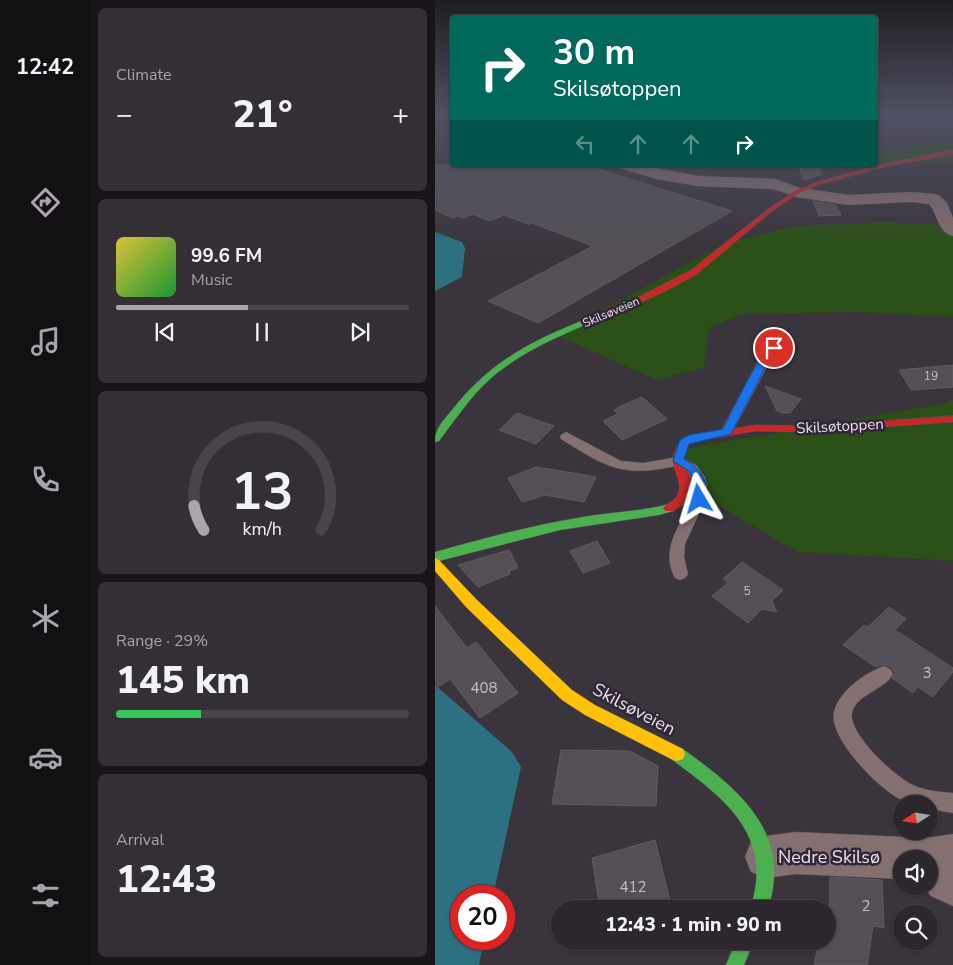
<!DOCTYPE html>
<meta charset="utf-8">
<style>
:root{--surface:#2c272d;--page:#342f35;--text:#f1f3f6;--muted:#a6a5aa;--line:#484449;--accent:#aca5ae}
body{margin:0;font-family:"Nunito Sans",sans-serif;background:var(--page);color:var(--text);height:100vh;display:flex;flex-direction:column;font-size:19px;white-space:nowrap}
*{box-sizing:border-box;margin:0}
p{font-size:16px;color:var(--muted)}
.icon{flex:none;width:28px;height:28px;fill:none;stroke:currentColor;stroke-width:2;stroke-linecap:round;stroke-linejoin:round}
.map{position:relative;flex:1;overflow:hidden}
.drawer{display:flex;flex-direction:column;gap:8px;padding:8px;background:#181519;width:345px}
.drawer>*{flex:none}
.banner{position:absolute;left:15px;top:15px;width:428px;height:152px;border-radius:5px;box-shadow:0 1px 4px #0004,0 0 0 1px var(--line);background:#00695c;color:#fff;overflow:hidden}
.needle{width:32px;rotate:258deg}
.fabs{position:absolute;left:458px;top:795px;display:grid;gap:10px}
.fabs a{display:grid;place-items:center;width:45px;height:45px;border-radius:50%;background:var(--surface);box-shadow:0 1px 4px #0004,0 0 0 1px var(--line);font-size:25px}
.speed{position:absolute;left:15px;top:885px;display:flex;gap:10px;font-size:25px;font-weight:700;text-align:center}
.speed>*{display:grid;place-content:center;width:65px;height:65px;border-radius:50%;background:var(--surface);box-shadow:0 1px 4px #0004,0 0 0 1px var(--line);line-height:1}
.speed .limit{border:8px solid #d22;background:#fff;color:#111}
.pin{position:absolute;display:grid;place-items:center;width:42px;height:42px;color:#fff;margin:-21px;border:2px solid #fff;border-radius:50%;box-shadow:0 1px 5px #0007}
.me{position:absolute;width:55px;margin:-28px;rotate:353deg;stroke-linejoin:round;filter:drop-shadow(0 0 4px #0008)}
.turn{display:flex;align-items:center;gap:18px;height:105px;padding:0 20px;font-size:22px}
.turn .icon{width:65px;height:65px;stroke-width:2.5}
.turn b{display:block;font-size:35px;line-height:42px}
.lanes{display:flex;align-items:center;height:48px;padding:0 20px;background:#0003;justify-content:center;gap:25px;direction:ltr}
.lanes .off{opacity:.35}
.big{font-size:38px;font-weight:800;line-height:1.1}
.drawer .tile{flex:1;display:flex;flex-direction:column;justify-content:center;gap:8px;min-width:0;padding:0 18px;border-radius:8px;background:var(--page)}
.drawer .dial{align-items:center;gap:0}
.dial svg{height:130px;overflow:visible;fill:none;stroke:var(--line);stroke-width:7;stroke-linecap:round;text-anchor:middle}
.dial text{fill:var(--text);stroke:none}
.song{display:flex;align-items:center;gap:15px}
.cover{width:60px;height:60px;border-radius:8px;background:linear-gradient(135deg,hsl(50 70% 55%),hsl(130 70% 35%))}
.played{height:5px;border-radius:2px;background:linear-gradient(90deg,var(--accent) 45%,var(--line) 45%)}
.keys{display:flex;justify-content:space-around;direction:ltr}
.heat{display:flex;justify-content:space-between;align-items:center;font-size:28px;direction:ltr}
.charge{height:8px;border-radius:4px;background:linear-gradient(90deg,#34c759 29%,var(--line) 0)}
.trip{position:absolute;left:116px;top:900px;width:285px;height:50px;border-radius:25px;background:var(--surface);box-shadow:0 1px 4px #0004,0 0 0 1px var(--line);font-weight:800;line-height:50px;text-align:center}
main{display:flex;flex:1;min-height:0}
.menu{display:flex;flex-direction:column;width:90px;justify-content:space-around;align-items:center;background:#121012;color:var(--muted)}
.menu .icon{width:35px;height:35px}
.menu .active{color:var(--accent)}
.menu b{font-size:22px;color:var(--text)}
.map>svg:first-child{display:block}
.green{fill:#2a4f17}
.water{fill:#2d7082}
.building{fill:#544f56;stroke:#605b61}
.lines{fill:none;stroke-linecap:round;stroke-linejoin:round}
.lane-casing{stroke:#555157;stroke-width:1}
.street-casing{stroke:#555157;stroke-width:1}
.fast-casing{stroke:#555157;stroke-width:1}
.slow-casing{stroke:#555157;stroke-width:1}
.jam-casing{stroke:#555157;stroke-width:1}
.lane{fill:#846f71;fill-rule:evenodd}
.street{fill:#846f71;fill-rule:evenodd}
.fast{fill:#4caf50;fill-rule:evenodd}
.slow{fill:#ffc107;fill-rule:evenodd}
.jam{fill:#c62828;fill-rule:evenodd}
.route{fill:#1a73e8;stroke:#114b97}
.labels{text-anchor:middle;stroke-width:5;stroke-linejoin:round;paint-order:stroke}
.far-street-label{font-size:12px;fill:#eae2ec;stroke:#312635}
.number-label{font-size:12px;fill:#c4bdc6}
.street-label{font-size:15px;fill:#eae2ec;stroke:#312635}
.near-number-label{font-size:15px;fill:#c4bdc6}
.near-street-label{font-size:18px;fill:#eae2ec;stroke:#312635}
</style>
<main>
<nav class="menu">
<b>12:42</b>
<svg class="icon active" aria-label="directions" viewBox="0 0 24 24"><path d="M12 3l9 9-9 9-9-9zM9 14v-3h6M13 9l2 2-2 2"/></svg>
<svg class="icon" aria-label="music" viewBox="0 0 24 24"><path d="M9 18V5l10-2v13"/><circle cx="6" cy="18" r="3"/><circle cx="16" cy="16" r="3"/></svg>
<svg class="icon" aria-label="phone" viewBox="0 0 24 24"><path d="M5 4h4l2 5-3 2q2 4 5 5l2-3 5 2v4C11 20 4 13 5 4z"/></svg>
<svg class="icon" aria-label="climate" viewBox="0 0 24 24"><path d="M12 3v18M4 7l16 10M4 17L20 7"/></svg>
<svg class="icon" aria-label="car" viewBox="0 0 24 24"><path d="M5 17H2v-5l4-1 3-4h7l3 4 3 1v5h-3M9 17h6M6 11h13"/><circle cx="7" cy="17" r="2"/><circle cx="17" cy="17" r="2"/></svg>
<svg class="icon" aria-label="filters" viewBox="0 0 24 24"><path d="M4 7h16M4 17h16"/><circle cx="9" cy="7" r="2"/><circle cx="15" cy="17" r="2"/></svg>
</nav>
<section class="drawer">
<div class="tile"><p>Climate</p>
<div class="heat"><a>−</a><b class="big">21°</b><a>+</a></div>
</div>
<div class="tile">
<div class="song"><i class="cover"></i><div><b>99.6 FM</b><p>Music</p></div></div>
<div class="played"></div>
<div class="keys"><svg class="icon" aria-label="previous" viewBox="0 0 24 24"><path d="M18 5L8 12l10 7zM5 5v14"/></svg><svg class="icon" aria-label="pause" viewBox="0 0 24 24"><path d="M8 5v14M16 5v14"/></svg><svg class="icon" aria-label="next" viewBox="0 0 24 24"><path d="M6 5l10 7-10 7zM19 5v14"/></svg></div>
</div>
<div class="tile dial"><svg viewBox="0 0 100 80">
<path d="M14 69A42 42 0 1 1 86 69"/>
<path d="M14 69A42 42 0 0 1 8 54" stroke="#aca5ae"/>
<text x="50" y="56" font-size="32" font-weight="700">13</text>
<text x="50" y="72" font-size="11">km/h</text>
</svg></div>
<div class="tile"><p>Range · 29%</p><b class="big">145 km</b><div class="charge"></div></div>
<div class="tile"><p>Arrival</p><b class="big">12:43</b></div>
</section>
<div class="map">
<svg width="518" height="965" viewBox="0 0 518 965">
<rect width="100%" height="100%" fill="#3a343c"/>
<g class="green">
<polygon points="518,141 518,162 440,163 440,149"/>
<polygon points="449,222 518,225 518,317 423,312 307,314 274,328 269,368 222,380 116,333 145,322 291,243 359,226"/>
<polygon points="518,399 518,561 362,552 244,482 248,449 507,404"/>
</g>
<g class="water">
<polygon points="0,232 27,242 30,248 27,277 0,291"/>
<polygon points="0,685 77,752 86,767 58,896 26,896 26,939 49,939 44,965 0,965"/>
</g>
<g class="building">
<polygon points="0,165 150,165 297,211 103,323 53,301 158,246 97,223 93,224 69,215 55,221 38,214 29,218 23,216 18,218 0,210"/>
<polygon points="363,165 383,165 387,174 369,180"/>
<polygon points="378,201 401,205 406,215 384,216"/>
<polygon points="518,365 518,387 476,390 464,370"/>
<polygon points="330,386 366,399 355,413 348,413 342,411"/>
<polygon points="207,397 232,419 187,440 168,421 183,414 179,410 184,407"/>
<polygon points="82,413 119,426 101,444 64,430"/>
<polygon points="101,467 138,473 161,477 149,502 110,495 87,502 73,478"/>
<polygon points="162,541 175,563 148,573 135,551"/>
<polygon points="74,550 83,568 74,571 75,574 43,587 23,565"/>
<polygon points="307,562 348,590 337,601 342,612 327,609 313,623 277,596 293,583 288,579"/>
<polygon points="0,606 32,648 41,642 83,693 45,718 15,679 0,689"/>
<polygon points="454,607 471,619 460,630 518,668 518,672 498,697 483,687 478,693 457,678 460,673 456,667 448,664 441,667 408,645 429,625 433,627"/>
<polygon points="126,750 195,751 223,766 221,806 117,804"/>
<polygon points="220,840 237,909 165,909 157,858"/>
<polygon points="395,877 447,880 449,928 438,926 432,965 379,965 384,941 392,941 392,933 394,934"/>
</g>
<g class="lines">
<g class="lane-casing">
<g id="lane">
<polygon points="349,337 354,340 336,359 298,431 292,435 287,434 286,431 325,357 345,338"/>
<path d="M131,432L186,461L208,463L243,457L261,465L270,477L272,486L267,507L250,544L249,557L253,574L250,578L245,580L240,578C218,538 269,506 256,478C253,472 247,469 241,466C187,478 171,467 126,439L125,436Z"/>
<path d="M449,666L455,669L458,674C450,690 421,694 417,713C413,734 462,779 480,786C492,791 506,792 518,793V813L494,809V804C488,804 480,805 474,803C450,797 393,739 399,712C404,691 430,673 449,666Z"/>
</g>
</g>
<g class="street-casing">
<g id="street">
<path d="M182,165H207L263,176L340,179L365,188L414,195L476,192L499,194L505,196L512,203L518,218V236C502,232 503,214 494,204L476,202L414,205L362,197L338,189L263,186L222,179L185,168Z"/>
<polygon points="361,832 491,838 518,834 518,906 496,896 487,886 494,886 494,859 466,859 466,879 361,874 331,878 316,872 310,857 316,842 331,836"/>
</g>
</g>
<g class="fast-casing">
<g id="fast">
<path d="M192,302L195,303V307C147,327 95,344 55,379C35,397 20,420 4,441L0,442C0,428 8,421 17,410C55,362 94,342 149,320C163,314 177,307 192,302Z"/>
<path d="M234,504L238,505L240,508L238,511L224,515L125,530L0,562V552C47,539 94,526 143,518C173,512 204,512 234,504Z"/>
<path d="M242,747L248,749C303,789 358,832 333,909H315C340,835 289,798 236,759L234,754L236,749Z"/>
<polygon points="301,941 319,941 309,965 291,965"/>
</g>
</g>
<g class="slow-casing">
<polygon id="slow" points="0,558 4,560 41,599 137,690 160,705 248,749 250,754 248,759 242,761 236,759 150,715 127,700 31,607 0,571"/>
</g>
<g class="jam-casing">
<g id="jam">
<polygon points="518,150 518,154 445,168 383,185 364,193 337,211 262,274 229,292 195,307 189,307 188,305 256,270 333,209 360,191 379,183 442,165"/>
<path d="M518,416V422L375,432L320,431L257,442L254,444L248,461L255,476L256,492L249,504L238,511H230L228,508C233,502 243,500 244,491C246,480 238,470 238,460C238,452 244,441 250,437L320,425L375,426Z"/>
</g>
</g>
<use href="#lane" class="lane"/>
<use href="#street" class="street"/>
<use href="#fast" class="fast"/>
<use href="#slow" class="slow"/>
<use href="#jam" class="jam"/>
</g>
<linearGradient id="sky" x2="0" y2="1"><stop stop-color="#201d21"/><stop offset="0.46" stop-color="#4f5061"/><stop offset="1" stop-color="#4f5061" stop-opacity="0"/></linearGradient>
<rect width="518" height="249" fill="url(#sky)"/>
<path class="route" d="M339,345L344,348L335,358L296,434L254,444L249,459C265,468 277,483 268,501H260L257,477L254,471L238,461L245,440L254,435L288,429C297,412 325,350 339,345Z"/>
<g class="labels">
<g class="far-street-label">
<text transform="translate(176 312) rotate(-23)" y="4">Skilsøveien</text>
</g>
<g class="number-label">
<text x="496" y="380">19</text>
<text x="312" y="595">5</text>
</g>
<g class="street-label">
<text transform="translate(405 426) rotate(-3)" y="5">Skilsøtoppen</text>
</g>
<g class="near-number-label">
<text x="492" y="678">3</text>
<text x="49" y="693">408</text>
<text x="198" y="892">412</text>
<text x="431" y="911">2</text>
</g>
<g class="near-street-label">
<text transform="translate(199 709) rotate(28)" y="6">Skilsøveien</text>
<text x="394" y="863">Nedre Skilsø</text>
</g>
</g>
</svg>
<div class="fabs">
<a><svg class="needle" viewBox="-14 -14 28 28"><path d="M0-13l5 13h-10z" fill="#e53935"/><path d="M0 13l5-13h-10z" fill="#a6a5aa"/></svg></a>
<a><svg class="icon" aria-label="sound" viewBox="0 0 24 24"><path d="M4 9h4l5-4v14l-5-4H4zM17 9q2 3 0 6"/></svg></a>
<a><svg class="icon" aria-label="search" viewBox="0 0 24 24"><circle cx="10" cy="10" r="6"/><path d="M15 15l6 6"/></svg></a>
</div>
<div class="speed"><div class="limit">20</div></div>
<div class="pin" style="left:339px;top:348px;background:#d93025"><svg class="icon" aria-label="arrive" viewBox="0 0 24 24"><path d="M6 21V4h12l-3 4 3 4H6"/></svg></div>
<svg class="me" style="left:264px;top:499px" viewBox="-20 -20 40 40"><path d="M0-17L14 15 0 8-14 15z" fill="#1a73e8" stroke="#fff" stroke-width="4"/></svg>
<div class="trip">12:43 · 1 min · 90 m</div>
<div class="banner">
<div class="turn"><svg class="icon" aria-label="right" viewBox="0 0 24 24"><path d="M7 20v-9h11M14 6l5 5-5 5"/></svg><div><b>30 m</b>Skilsøtoppen</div></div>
<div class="lanes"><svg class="icon off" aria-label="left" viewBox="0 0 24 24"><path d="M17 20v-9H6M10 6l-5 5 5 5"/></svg><svg class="icon off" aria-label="ahead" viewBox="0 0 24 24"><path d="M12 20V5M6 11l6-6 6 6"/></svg><svg class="icon off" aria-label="ahead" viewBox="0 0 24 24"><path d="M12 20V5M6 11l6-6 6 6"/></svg><svg class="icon" aria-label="right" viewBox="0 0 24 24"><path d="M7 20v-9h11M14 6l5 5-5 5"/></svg></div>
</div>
</div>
</main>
